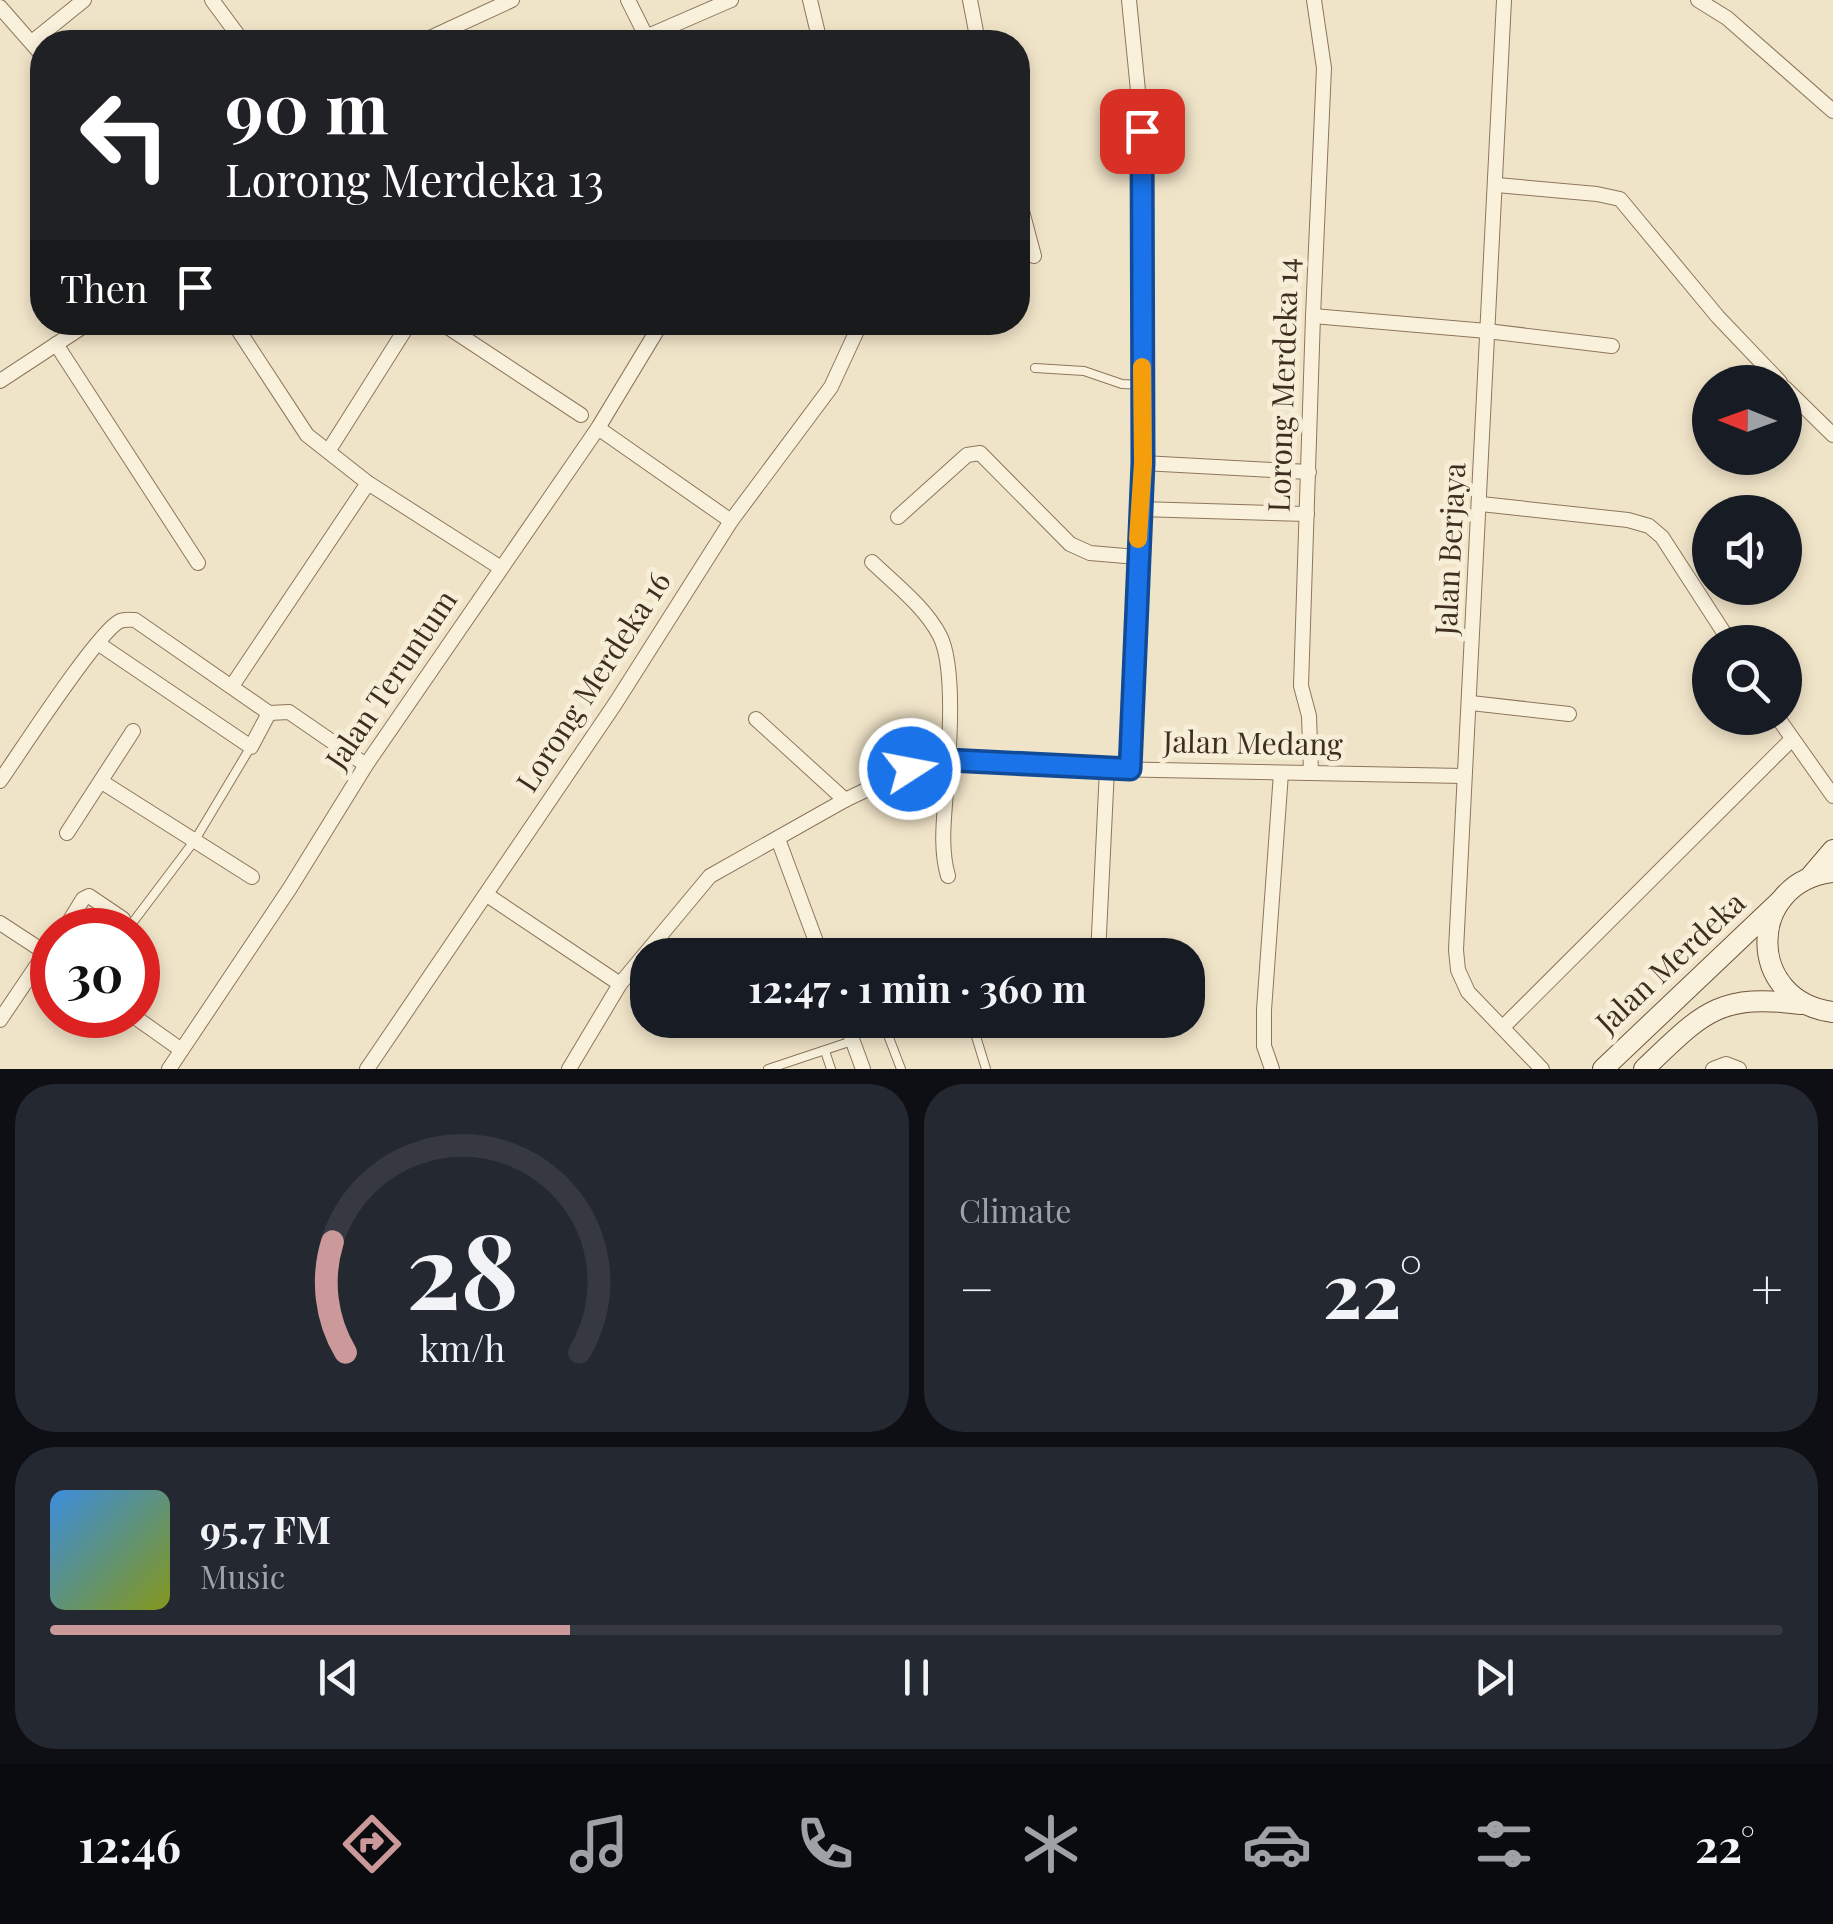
<!DOCTYPE html>
<meta charset="utf-8">
<style>
:root{--surface:#171b24;--page:#242831;--text:#f1f3f6;--muted:#9ea1a6;--line:#363941;--accent:#cc999b}
body{margin:0;font-family:"Playfair Display",serif;background:var(--page);color:var(--text);height:100vh;display:flex;flex-direction:column;font-size:38px;white-space:nowrap}
*{box-sizing:border-box;margin:0}
p{font-size:32px;color:var(--muted)}
.icon{flex:none;width:55px;height:55px;fill:none;stroke:currentColor;stroke-width:2;stroke-linecap:round;stroke-linejoin:round}
.map{position:relative;height:1069px;overflow:hidden}
.side{display:flex;flex-direction:column;gap:15px;padding:15px;background:#0d0f14;flex:1}
.side>*{flex:none}
.guide{position:absolute;left:30px;top:30px;width:1000px;height:305px;border-radius:40px;box-shadow:0 5px 15px #0003;background:#202124;color:#fff;overflow:hidden}
.needle{width:65px;rotate:271deg}
.controls{position:absolute;left:1692px;top:365px;display:grid;gap:20px}
.controls a{display:grid;place-items:center;width:110px;height:110px;border-radius:50%;background:var(--surface);box-shadow:0 5px 15px #0003;font-size:50px}
.speed{position:absolute;left:30px;top:908px;display:flex;gap:20px;font-size:50px;font-weight:700;text-align:center}
.speed>*{display:grid;place-content:center;width:130px;height:130px;border-radius:50%;background:var(--surface);box-shadow:0 5px 15px #0003;line-height:1}
.speed .limit{border:15px solid #d22;background:#fff;color:#111}
.pin{position:absolute;display:grid;place-items:center;width:85px;height:85px;color:#fff;margin:-42px;border-radius:20px;box-shadow:0 5px 15px #0006}
.me{position:absolute;width:110px;margin:-55px;rotate:79deg;stroke-linejoin:round;filter:drop-shadow(0 0 8px #0008)}
.turn{display:flex;align-items:center;gap:35px;height:210px;padding:0 30px;font-size:45px}
.turn .icon{width:130px;height:130px;stroke-width:2.5}
.turn b{display:block;font-size:70px;line-height:85px}
.then{display:flex;align-items:center;height:95px;padding:0 30px;background:#0003;gap:20px;font-size:38px}
.big{font-size:75px;font-weight:700;line-height:1.1}
.side .widget{flex:1;display:flex;flex-direction:column;justify-content:center;gap:15px;min-width:0;padding:0 35px;border-radius:40px;background:var(--page)}
.side .dial{align-items:center;gap:0}
.dial svg{height:260px;overflow:visible;fill:none;stroke:var(--line);stroke-width:7;stroke-linecap:round;text-anchor:middle}
.dial text{fill:var(--text);stroke:none}
.song{display:flex;align-items:center;gap:30px}
.cover{width:120px;height:120px;border-radius:15px;background:linear-gradient(135deg,hsl(210 70% 55%),hsl(70 70% 35%))}
.played{height:10px;border-radius:5px;background:linear-gradient(90deg,var(--accent) 30%,var(--line) 30%)}
.keys{display:flex;justify-content:space-around;direction:ltr}
.heat{display:flex;justify-content:space-between;align-items:center;font-size:55px;direction:ltr}
.side .tiles{flex:1;display:grid;gap:15px;grid-template-columns:1fr 1fr}
.widget:last-child{grid-column:span 2}
.trip{position:absolute;left:630px;top:938px;width:575px;height:100px;border-radius:40px;background:var(--surface);box-shadow:0 5px 15px #0003;font-weight:700;line-height:100px;text-align:center}
.menu{display:flex;height:160px;justify-content:space-around;align-items:center;background:#090b0e;color:var(--muted)}
.menu .icon{width:70px;height:70px}
.menu .current{color:var(--accent)}
.menu b{font-size:45px;color:var(--text)}
.map>svg:first-child{display:block}
.lines{fill:none;stroke-linecap:round;stroke-linejoin:round}
.lane-casing{stroke:#8d765c;stroke-width:10}
.street-casing{stroke:#8d765c;stroke-width:16}
.secondary-casing{stroke:#6f573f;stroke-width:22}
.lane{stroke:#faf1dc;stroke-width:8}
.street{stroke:#faf1dc;stroke-width:14}
.secondary{stroke:#faf1dc;stroke-width:20}
.route-casing{stroke:#114b97;stroke-width:25}
.route{stroke:#1a73e8;stroke-width:18}
.slow{stroke:#f59e0b;stroke-width:18}
.labels{text-anchor:middle;stroke-width:10;stroke-linejoin:round;paint-order:stroke}
.street-label{font-size:30px;fill:#3d2e20;stroke:#f7eed8}
</style>
<div class="map">
<svg width="1833" height="1069" viewBox="0 0 1833 1069">
<rect width="100%" height="100%" fill="#f0e4c8"/>
<g class="lines">
<g class="lane-casing">
<g id="lane">
<polyline points="1035,368 1084,371 1122,384 1142,385"/>
<polyline points="127,930 195,840 250,748"/>
<polyline points="971,1020 986,1069"/>
<polyline points="883,1022 901,1069"/>
<polyline points="850,1035 888,1020"/>
<polyline points="825,1051 831,1069"/>
<polyline points="768,1069 852,1041"/>
</g>
</g>
<g class="street-casing">
<g id="street">
<polyline points="212,0 243,42"/>
<polyline points="628,0 649,42"/>
<polyline points="810,0 820,42"/>
<polyline points="970,0 978,42"/>
<polyline points="1129,0 1142,131 1143,463 1129,769"/>
<polyline points="1504,0 1456,950 1458,970 1468,992 1542,1069"/>
<polyline points="1698,0 1727,18 1833,111"/>
<polyline points="0,7 42,55"/>
<polyline points="648,36 731,0"/>
<polyline points="32,42 84,0"/>
<polyline points="421,42 512,0"/>
<polyline points="1497,185 1597,194 1620,199 1718,317 1780,382"/>
<polyline points="1018,196 1034,256"/>
<polyline points="1313,316 1487,331 1612,346"/>
<polyline points="233,322 307,435 368,483 501,568"/>
<polyline points="440,322 581,415"/>
<polyline points="56,344 198,563"/>
<polyline points="0,381 90,322"/>
<polyline points="1785,388 1833,435"/>
<polyline points="598,428 731,521"/>
<polyline points="329,450 410,322"/>
<polyline points="1143,463 1309,472"/>
<polyline points="1481,504 1628,520 1649,526 1662,537 1730,642"/>
<polyline points="1140,509 1307,514"/>
<polyline points="898,517 967,455 980,453 1070,544 1090,553 1137,557"/>
<path d="M872,562C895,584 925,607 940,636C956,668 949,753 946,791C944,820 940,848 948,876"/>
<polyline points="99,644 251,747 269,713"/>
<polyline points="232,686 368,483"/>
<polyline points="1471,703 1569,714"/>
<polyline points="1778,718 1833,796"/>
<polyline points="756,719 845,800"/>
<polyline points="1311,772 1309,716 1301,686 1313,316 1324,68 1314,0"/>
<path d="M0,781C19,754 98,631 120,621C125,619 130,620 135,620L269,713L289,712L366,765"/>
<polyline points="102,782 252,877"/>
<polyline points="67,833 133,731"/>
<polyline points="778,839 821,955"/>
<polyline points="487,895 620,984"/>
<polyline points="0,923 52,957"/>
<polyline points="64,930 83,899 89,896 123,919 126,930"/>
<polyline points="1098,955 1107,769"/>
<polyline points="132,1015 180,1049"/>
<polyline points="0,1020 52,943"/>
<polyline points="845,1020 863,1069"/>
<polyline points="1503,1027 1792,739"/>
<polyline points="169,1069 290,888 366,765 598,428 662,322"/>
<polyline points="367,1069 615,704 731,521 831,387 861,322"/>
<polyline points="569,1069 620,984 710,876 845,800 910,769 948,759 1107,769 1464,776"/>
<polyline points="1272,1069 1264,1046 1264,1010 1281,773"/>
<polyline points="1713,1069 1726,1064 1739,1069"/>
</g>
</g>
<g class="secondary-casing">
<g id="secondary">
<path d="M1833,872C1746,882 1745,1001 1833,1012"/>
<polyline points="1810,877 1833,850"/>
<polyline points="1603,1069 1780,901"/>
<path d="M1644,1069C1702,1014 1717,993 1801,1004"/>
</g>
</g>
<use href="#lane" class="lane"/>
<use href="#street" class="street"/>
<use href="#secondary" class="secondary"/>
</g>
<g class="lines">
<g class="route-casing">
<polyline id="route" points="910,769 948,760 1130,769 1143,463 1142,131"/>
</g>
<use href="#route" class="route"/>
<polyline class="slow" points="1138,539 1143,463 1142,367"/>
</g>
<g class="labels">
<g class="street-label">
<text transform="translate(1284 385) rotate(-88)" y="10">Lorong Merdeka 14</text>
<text transform="translate(1451 549) rotate(-87)" y="10">Jalan Berjaya</text>
<text transform="translate(392 680) rotate(-56)" y="10">Jalan Teruntum</text>
<text transform="translate(594 682) rotate(-57)" y="10">Lorong Merdeka 16</text>
<text transform="translate(1253 744) rotate(1)" y="10">Jalan Medang</text>
<text transform="translate(1671 963) rotate(-43)" y="10">Jalan Merdeka</text>
</g>
</g>
</svg>
<div class="controls">
<a><svg class="needle" viewBox="-14 -14 28 28"><path d="M0-13l5 13h-10z" fill="#e53935"/><path d="M0 13l5-13h-10z" fill="#9ea1a6"/></svg></a>
<a><svg class="icon" aria-label="sound" viewBox="0 0 24 24"><path d="M4 9h4l5-4v14l-5-4H4zM17 9q2 3 0 6"/></svg></a>
<a><svg class="icon" aria-label="search" viewBox="0 0 24 24"><circle cx="10" cy="10" r="6"/><path d="M15 15l6 6"/></svg></a>
</div>
<div class="speed"><div class="limit">30</div></div>
<div class="pin" style="left:1142px;top:131px;background:#d93025"><svg class="icon" aria-label="arrive" viewBox="0 0 24 24"><path d="M6 21V4h12l-3 4 3 4H6"/></svg></div>
<svg class="me" style="left:910px;top:769px" viewBox="-20 -20 40 40"><circle r="17" fill="#1a73e8" stroke="#fff" stroke-width="3"/><path d="M0-11L8 9 0 5-8 9z" fill="#fff"/></svg>
<div class="trip">12:47 · 1 min · 360 m</div>
<div class="guide">
<div class="turn"><svg class="icon" aria-label="left" viewBox="0 0 24 24"><path d="M17 20v-9H6M10 6l-5 5 5 5"/></svg><div><b>90 m</b>Lorong Merdeka 13</div></div>
<div class="then">Then<svg class="icon" aria-label="arrive" viewBox="0 0 24 24"><path d="M6 21V4h12l-3 4 3 4H6"/></svg></div>
</div>
</div>
<section class="side">
<div class="tiles">
<div class="widget dial"><svg viewBox="0 0 100 80">
<path d="M14 69A42 42 0 1 1 86 69"/>
<path d="M14 69A42 42 0 0 1 10 35" stroke="#cc999b"/>
<text x="50" y="56" font-size="32" font-weight="700">28</text>
<text x="50" y="72" font-size="11">km/h</text>
</svg></div>
<div class="widget"><p>Climate</p>
<div class="heat"><a>−</a><b class="big">22°</b><a>+</a></div>
</div>
<div class="widget">
<div class="song"><i class="cover"></i><div><b>95.7 FM</b><p>Music</p></div></div>
<div class="played"></div>
<div class="keys"><svg class="icon" aria-label="previous" viewBox="0 0 24 24"><path d="M18 5L8 12l10 7zM5 5v14"/></svg><svg class="icon" aria-label="pause" viewBox="0 0 24 24"><path d="M8 5v14M16 5v14"/></svg><svg class="icon" aria-label="next" viewBox="0 0 24 24"><path d="M6 5l10 7-10 7zM19 5v14"/></svg></div>
</div>
</div>
</section>
<nav class="menu">
<b>12:46</b>
<svg class="icon current" aria-label="directions" viewBox="0 0 24 24"><path d="M12 3l9 9-9 9-9-9zM9 14v-3h6M13 9l2 2-2 2"/></svg>
<svg class="icon" aria-label="music" viewBox="0 0 24 24"><path d="M9 18V5l10-2v13"/><circle cx="6" cy="18" r="3"/><circle cx="16" cy="16" r="3"/></svg>
<svg class="icon" aria-label="phone" viewBox="0 0 24 24"><path d="M5 4h4l2 5-3 2q2 4 5 5l2-3 5 2v4C11 20 4 13 5 4z"/></svg>
<svg class="icon" aria-label="climate" viewBox="0 0 24 24"><path d="M12 3v18M4 7l16 10M4 17L20 7"/></svg>
<svg class="icon" aria-label="car" viewBox="0 0 24 24"><path d="M5 17H2v-5l4-1 3-4h7l3 4 3 1v5h-3M9 17h6M6 11h13"/><circle cx="7" cy="17" r="2"/><circle cx="17" cy="17" r="2"/></svg>
<svg class="icon" aria-label="filters" viewBox="0 0 24 24"><path d="M4 7h16M4 17h16"/><circle cx="9" cy="7" r="2"/><circle cx="15" cy="17" r="2"/></svg>
<b>22°</b>
</nav>
